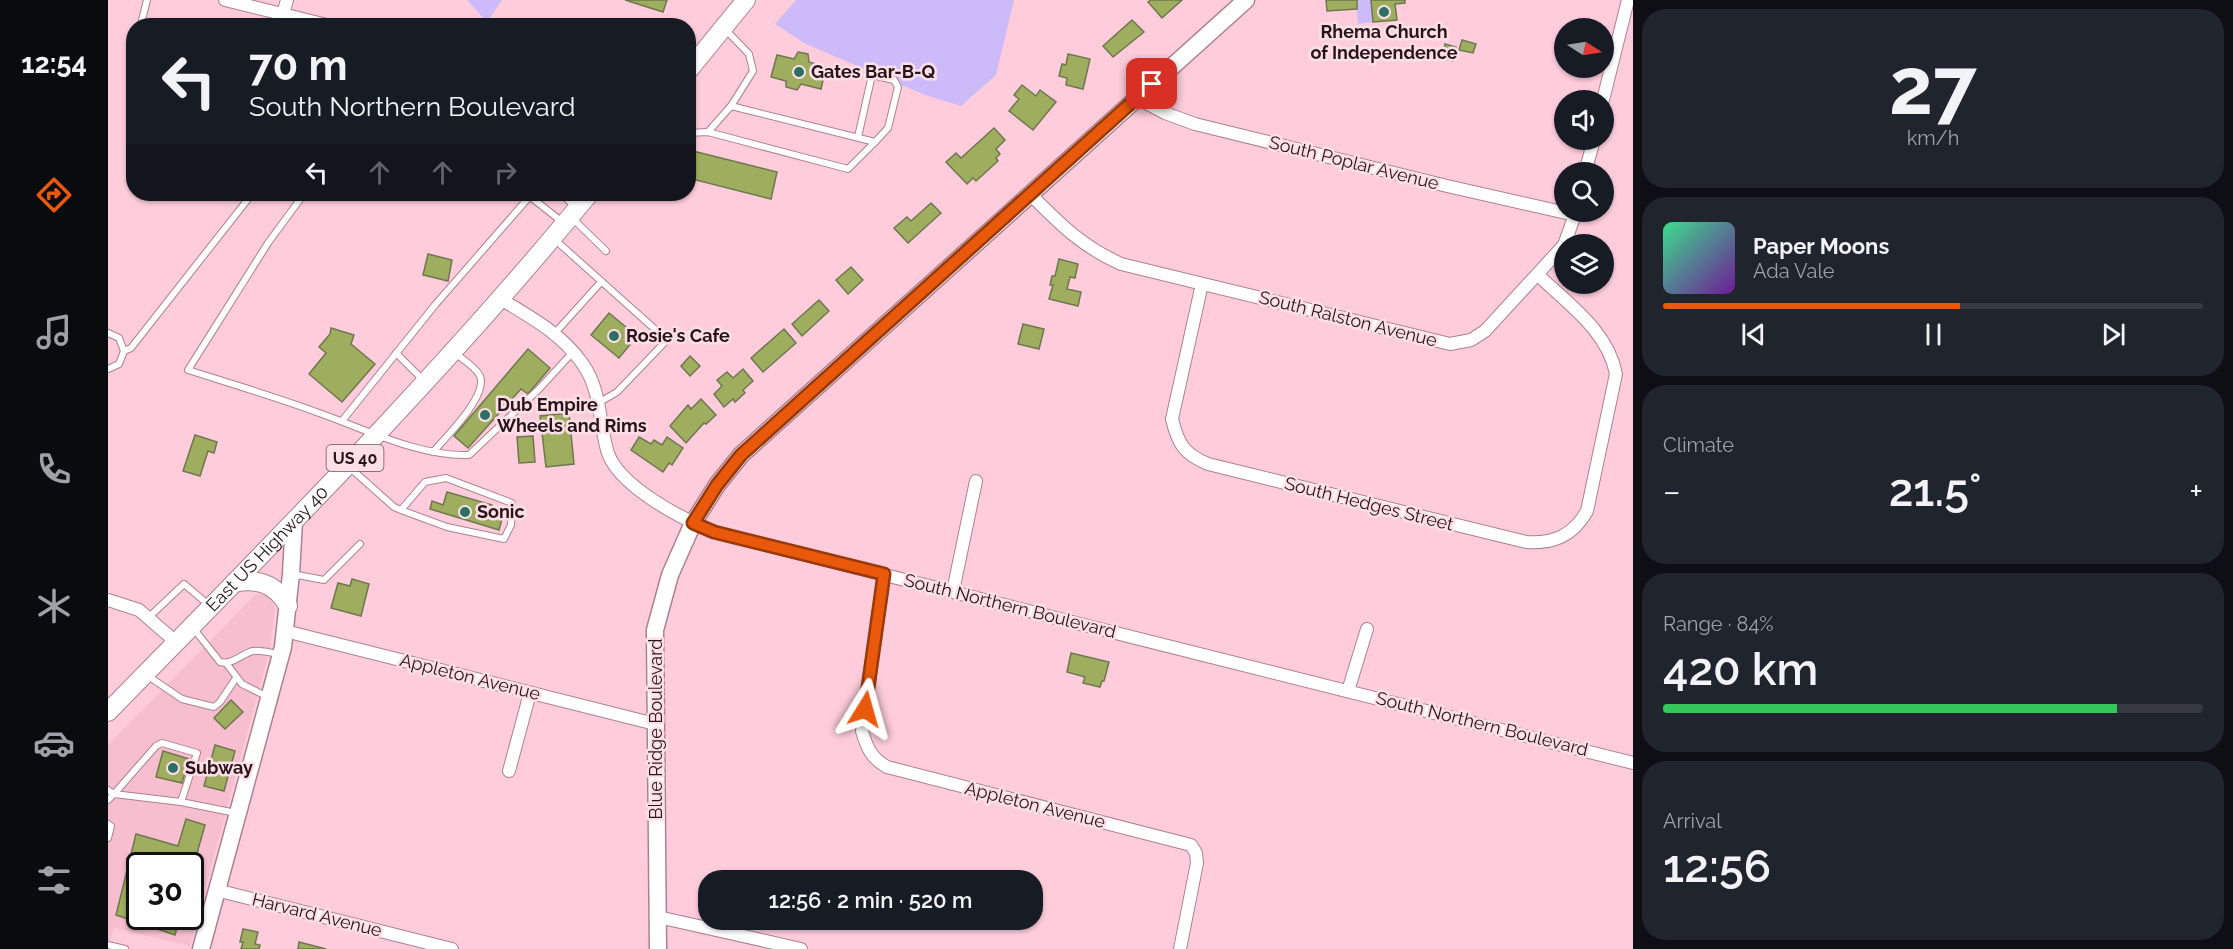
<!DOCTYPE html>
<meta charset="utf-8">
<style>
:root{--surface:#171b24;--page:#20242c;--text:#f1f3f6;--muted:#9ea1a6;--line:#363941;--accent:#ea580c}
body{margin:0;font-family:Raleway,sans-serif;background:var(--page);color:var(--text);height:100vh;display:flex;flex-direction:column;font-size:22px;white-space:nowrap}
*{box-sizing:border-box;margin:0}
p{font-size:20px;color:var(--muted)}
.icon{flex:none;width:33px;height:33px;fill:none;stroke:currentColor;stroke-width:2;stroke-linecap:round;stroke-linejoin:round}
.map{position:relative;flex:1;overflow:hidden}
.sheet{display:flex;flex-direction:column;gap:9px;padding:9px;background:#0d0f14;width:600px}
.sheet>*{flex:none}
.top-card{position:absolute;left:18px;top:18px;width:570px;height:183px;border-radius:24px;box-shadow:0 2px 4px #0004;background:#171b24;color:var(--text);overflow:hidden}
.needle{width:39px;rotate:102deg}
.tools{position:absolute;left:1446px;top:18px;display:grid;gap:12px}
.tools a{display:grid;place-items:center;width:60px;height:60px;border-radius:50%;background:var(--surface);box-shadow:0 2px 4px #0004;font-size:30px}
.speed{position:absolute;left:18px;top:852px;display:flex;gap:12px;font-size:30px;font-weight:700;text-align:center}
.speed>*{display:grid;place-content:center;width:78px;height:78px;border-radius:50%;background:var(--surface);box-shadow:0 2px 4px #0004;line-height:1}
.speed .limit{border:3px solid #111;border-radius:9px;background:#fff;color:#111}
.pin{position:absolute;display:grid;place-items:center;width:51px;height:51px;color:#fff;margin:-26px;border-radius:12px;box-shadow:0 3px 9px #0006}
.me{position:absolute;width:66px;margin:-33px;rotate:8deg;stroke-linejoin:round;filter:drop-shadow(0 0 4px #0008)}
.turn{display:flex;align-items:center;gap:21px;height:126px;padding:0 24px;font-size:27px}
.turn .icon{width:78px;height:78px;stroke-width:2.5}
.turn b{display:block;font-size:42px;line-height:51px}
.lanes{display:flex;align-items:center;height:57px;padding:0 24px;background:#0003;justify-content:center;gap:30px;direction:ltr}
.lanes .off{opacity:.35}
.big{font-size:45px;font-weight:600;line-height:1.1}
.sheet .widget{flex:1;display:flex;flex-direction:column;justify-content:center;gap:9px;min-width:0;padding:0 21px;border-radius:24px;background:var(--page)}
.sheet .dial{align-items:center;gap:0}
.dial b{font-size:78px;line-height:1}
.song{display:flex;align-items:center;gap:18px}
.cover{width:72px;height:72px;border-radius:9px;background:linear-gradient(135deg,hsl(150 70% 55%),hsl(280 70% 35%))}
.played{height:6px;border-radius:3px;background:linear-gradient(90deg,var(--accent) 55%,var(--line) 55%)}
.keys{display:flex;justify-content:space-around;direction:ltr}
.heat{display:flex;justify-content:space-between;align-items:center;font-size:33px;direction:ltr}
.charge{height:9px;border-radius:4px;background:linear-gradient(90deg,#34c759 84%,var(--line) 0)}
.trip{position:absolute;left:590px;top:870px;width:345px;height:60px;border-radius:24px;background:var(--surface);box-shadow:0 2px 4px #0004;font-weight:600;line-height:60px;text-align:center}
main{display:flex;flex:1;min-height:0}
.menu{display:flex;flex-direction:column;width:108px;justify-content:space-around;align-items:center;background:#090b0e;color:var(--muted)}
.menu .icon{width:42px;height:42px}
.menu .selected{color:var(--accent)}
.menu b{font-size:27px;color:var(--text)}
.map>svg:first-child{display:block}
.built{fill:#f6becf;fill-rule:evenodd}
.green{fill:#cdbaf9}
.building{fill:#9eae5e;stroke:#6f774f;stroke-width:1.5}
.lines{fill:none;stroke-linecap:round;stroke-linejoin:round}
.lane-casing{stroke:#ae808f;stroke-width:8}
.street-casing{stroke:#ae808f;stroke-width:14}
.secondary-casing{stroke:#ae808f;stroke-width:19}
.primary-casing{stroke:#ae808f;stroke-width:20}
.lane{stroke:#fff;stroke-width:6}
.street{stroke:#fff;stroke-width:12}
.secondary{stroke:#fff;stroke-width:16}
.primary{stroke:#fff;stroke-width:18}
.route-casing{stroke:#983908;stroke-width:15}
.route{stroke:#ea580c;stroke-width:10}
.poi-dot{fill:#2c7063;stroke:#fedfe8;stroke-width:2}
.labels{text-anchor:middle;stroke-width:5;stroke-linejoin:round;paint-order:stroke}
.shield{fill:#fedfe8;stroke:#685258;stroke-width:1.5}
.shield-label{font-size:16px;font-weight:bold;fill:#27151b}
.poi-label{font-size:18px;font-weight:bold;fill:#27151b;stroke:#fedfe8;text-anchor:start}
.street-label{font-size:18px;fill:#27151b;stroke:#fedfe8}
</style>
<main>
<nav class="menu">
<b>12:54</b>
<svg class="icon selected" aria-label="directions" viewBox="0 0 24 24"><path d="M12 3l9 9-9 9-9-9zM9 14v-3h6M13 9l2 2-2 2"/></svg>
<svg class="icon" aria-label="music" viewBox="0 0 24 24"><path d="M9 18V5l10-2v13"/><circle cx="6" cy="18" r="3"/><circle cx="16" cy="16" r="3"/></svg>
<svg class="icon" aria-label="phone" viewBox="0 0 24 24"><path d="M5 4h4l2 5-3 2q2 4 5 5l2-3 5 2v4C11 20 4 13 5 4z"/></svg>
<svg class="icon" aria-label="climate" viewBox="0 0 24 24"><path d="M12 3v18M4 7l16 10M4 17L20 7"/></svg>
<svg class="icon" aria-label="car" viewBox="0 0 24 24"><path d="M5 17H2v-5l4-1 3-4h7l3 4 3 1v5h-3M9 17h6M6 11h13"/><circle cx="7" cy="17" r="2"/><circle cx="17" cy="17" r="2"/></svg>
<svg class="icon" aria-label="filters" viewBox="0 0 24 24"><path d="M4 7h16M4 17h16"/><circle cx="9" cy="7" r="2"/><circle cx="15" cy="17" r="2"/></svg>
</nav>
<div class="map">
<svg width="1525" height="949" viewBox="0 0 1525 949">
<rect width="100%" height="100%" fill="#feccdb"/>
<path class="built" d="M148,594L161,595L167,609L162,648L82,946L6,928L0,948V745ZM32,866H82V916H32Z"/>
<g class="green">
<polygon points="359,0 394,0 379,22"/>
<polygon points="688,0 906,0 888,75 853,106 817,95 698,44 667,24"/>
<polygon points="1249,0 1263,0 1265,22 1250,24 1248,2"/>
</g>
<g class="building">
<polygon points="517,0 559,0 555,12"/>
<polygon points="1043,0 1074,0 1054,18 1040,2"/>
<polygon points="1218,0 1249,0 1249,9 1219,11"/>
<polygon points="1263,0 1297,0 1297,3 1287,4 1289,20 1265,22"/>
<polygon points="1024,20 1036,32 1005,57 995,46"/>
<polygon points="1354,40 1368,44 1365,53 1351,50"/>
<polygon points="1337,44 1348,47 1345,61 1334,58"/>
<polygon points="690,52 700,54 701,62 718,67 713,89 693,84 689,90 678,87 678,81 663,77 669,55 686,59"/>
<polygon points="960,54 982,59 975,89 958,85 959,78 951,76 954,64 958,65"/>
<polygon points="914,85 928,96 932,90 948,102 925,130 901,111 911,99 906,95"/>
<polygon points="886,128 897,140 888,149 892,154 888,158 890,161 868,181 865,178 859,184 838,162 848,153 853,158"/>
<polygon points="585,151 669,172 663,199 580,178"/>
<polygon points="823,203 833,213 800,243 786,228 799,217 803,221"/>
<polygon points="320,254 344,260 340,281 315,275"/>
<polygon points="951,259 970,264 967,278 962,277 959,289 973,292 970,306 941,299 945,285 942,285 944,276 947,276"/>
<polygon points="743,267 755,280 740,294 728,280"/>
<polygon points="711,300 721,311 694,336 684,324"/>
<polygon points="501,313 529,336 511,358 483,335"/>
<polygon points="915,324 936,329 931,349 910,344"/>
<polygon points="223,328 246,335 243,344 267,364 234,402 201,374 218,353 211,347 222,334"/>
<polygon points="676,329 688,343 655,372 643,358"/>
<polygon points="420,349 442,368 420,394 413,389 360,448 346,436"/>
<polygon points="582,356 592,366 582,376 573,366"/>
<polygon points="635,369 645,381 635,390 637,393 627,402 625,399 616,407 606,394 614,386 609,380 619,372 625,378"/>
<polygon points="593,399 608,415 598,424 596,423 578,443 562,426 580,405 583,409"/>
<polygon points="461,413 466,464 438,467 432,416"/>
<polygon points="87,435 109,442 106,453 100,451 92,476 75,471"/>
<polygon points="425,436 427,462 411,463 409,437"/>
<polygon points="531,437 543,444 546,440 554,445 559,437 575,448 564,465 561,463 555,472 523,450"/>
<polygon points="339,492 384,505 381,516 394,519 391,530 322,509 324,501 335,505"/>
<polygon points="244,579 261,584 253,616 223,608 230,583 242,586"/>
<polygon points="963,653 1001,662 996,681 994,681 992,687 975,683 977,677 959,672"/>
<polygon points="123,700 135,712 117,729 106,718"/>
<polygon points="107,745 127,751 116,791 96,786"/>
<polygon points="55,751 81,759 74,783 48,777"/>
<polygon points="78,819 97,825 82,878 82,866 32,866 32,916 72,916 67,935 8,915 28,834 70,846"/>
<polygon points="135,929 150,932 147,944 152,945 151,949 133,949 135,942 132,942"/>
<polygon points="191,942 218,949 190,949"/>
</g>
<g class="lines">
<g class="lane-casing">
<g id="lane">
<polyline points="35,26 34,20 39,0"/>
<polyline points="600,132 623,106 645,71 641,54 616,28"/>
<polyline points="580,133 600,132 740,169 767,142 623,106"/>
<polyline points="750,137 764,75 786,80 790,87 780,128 767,142"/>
<path d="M196,194L160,243L80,370C124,384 168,397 211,413C257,429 312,457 361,455L431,389L465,352"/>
<polyline points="419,194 453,221"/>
<polyline points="464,218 498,251"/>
<polyline points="445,238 559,340 509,392 492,402"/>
<polyline points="0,333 11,338 16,351 11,364 0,369"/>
<polyline points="447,333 493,282"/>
<polyline points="16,351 23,348 144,194"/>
<polyline points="288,353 315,380"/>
<polyline points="234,421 327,305 422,196"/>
<path d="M325,452C338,437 380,396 372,376C368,367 354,359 347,353"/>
<polyline points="240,466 286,507 293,510 339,527 396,539 403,525 404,503 338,478 317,482 293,510"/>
<polyline points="184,574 216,580 252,544"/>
<polyline points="40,618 76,584 102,606"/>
<path d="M86,629L112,662C125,665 133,654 145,651C153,650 163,653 171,654"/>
<polyline points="118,663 134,684 160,697"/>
<polyline points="40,676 74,699 106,707 112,702 128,678"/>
<polyline points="0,790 6,794 73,802 89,753 54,743 48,746 6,794 0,800"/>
<polyline points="73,802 128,813"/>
<polyline points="0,824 3,826 0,838"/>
<polyline points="0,945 17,949"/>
</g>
</g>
<g class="street-casing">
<g id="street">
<polyline points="117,0 223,26"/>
<polyline points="175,14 179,0"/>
<polyline points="1029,98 1057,113 1087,124 1339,186 1467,215"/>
<polyline points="1495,100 1520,0"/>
<polyline points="1477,172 1486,140"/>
<polyline points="458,194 471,206"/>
<path d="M922,194C952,224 973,246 1013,264L1342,344L1363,340L1377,331L1456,245L1468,212"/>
<path d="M1094,284L1064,419C1070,444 1076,454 1100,464L1418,542C1445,544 1465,536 1479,511L1508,374C1500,331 1460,304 1430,275"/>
<path d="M391,298C422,317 453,333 474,363C493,389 491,421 499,450C508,485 574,519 606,532L1525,763"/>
<path d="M776,574L754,731C759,748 763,758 779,767L1083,845L1088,853L1089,863L1072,949"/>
<polyline points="845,591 868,481"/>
<polyline points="0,600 31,610 68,642"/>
<polyline points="177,631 547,724"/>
<polyline points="1240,691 1259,629"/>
<polyline points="401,771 422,693"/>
<polyline points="108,890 344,949"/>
<polyline points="550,917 693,949"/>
</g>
</g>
<g class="secondary-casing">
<g id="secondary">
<polyline points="93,949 175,647 183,574 186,521"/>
<polyline points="550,949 547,630 562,575 585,523 609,485 633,455 1138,0"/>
</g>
</g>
<g class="primary-casing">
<g id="primary">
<polyline points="580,71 638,0"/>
<path d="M126,583C150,578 168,584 180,606"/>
<path id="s1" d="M0,712C165,543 332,376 481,194"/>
</g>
</g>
<use href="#lane" class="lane"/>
<use href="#street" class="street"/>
<use href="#secondary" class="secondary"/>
<use href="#primary" class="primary"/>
</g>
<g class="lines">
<g class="route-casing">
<polyline id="route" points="757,709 776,574 606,532 585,523 609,485 633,455 1044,84"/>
</g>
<use href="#route" class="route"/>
</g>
<g class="poi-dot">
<circle cx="1276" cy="12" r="6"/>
<circle cx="691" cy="72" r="6"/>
<circle cx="506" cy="336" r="6"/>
<circle cx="377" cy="415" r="6"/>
<circle cx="357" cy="512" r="6"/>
<circle cx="65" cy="768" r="6"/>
</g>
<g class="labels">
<rect class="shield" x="218.5" y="445" width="57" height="26" rx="4.5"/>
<g class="shield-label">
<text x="247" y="464">US 40</text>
</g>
<g class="poi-label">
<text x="1276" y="38" text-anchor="middle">Rhema Church<tspan x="1276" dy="21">of Independence</tspan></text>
<text x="703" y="78">Gates Bar-B-Q</text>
<text x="518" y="342">Rosie's Cafe</text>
<text x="389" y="411">Dub Empire<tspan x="389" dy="21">Wheels and Rims</tspan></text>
<text x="369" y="518">Sonic</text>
<text x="77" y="774">Subway</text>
</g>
<g class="street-label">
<text transform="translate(1246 163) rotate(14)" y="6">South Poplar Avenue</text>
<text transform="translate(1240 319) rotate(14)" y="6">South Ralston Avenue</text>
<text transform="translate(1261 504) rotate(14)" y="6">South Hedges Street</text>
<text dy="6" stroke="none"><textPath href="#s1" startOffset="228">East US Highway 40</textPath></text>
<text transform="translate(902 606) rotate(14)" y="6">South Northern Boulevard</text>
<text transform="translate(362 677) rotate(14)" y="6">Appleton Avenue</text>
<text transform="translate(1374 724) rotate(14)" y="6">South Northern Boulevard</text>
<text transform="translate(548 729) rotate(-90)" y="6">Blue Ridge Boulevard</text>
<text transform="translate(927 805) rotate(14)" y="6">Appleton Avenue</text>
<text transform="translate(209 915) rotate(14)" y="6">Harvard Avenue</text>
</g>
</g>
</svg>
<div class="tools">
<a><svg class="needle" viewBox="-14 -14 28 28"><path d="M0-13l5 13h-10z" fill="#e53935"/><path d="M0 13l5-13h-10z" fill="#9ea1a6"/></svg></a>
<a><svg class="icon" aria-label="sound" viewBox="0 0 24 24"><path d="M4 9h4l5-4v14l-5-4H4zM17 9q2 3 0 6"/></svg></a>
<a><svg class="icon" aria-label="search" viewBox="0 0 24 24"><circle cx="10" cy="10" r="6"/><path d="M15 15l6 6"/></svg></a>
<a><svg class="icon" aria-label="layers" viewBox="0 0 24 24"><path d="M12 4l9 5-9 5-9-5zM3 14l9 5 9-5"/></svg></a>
</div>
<div class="speed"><div class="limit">30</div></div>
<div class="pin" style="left:1044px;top:84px;background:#d93025"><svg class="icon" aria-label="arrive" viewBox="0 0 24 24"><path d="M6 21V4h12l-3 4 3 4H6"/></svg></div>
<svg class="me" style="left:757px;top:709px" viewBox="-20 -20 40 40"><path d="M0-17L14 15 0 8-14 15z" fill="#ea580c" stroke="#fff" stroke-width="4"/></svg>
<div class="trip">12:56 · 2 min · 520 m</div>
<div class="top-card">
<div class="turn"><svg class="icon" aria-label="left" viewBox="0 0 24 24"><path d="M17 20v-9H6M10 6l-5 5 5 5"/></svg><div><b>70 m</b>South Northern Boulevard</div></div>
<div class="lanes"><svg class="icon" aria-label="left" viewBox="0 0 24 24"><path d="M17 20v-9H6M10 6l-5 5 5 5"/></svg><svg class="icon off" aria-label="ahead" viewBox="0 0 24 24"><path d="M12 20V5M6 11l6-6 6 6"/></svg><svg class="icon off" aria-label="ahead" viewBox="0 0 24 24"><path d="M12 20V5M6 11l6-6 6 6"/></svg><svg class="icon off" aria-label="right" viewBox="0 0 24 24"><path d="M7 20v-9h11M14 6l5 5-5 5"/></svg></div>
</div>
</div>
<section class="sheet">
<div class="widget dial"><b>27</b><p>km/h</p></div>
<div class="widget">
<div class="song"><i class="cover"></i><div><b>Paper Moons</b><p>Ada Vale</p></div></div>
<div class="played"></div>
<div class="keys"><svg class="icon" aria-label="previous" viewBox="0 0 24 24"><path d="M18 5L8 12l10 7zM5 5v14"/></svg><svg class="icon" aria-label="pause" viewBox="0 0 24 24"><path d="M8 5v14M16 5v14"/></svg><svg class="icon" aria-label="next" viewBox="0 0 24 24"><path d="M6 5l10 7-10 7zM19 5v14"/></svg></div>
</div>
<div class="widget"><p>Climate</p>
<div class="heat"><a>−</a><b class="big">21.5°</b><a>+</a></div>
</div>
<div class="widget"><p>Range · 84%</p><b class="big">420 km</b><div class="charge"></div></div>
<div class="widget"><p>Arrival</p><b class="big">12:56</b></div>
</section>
</main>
